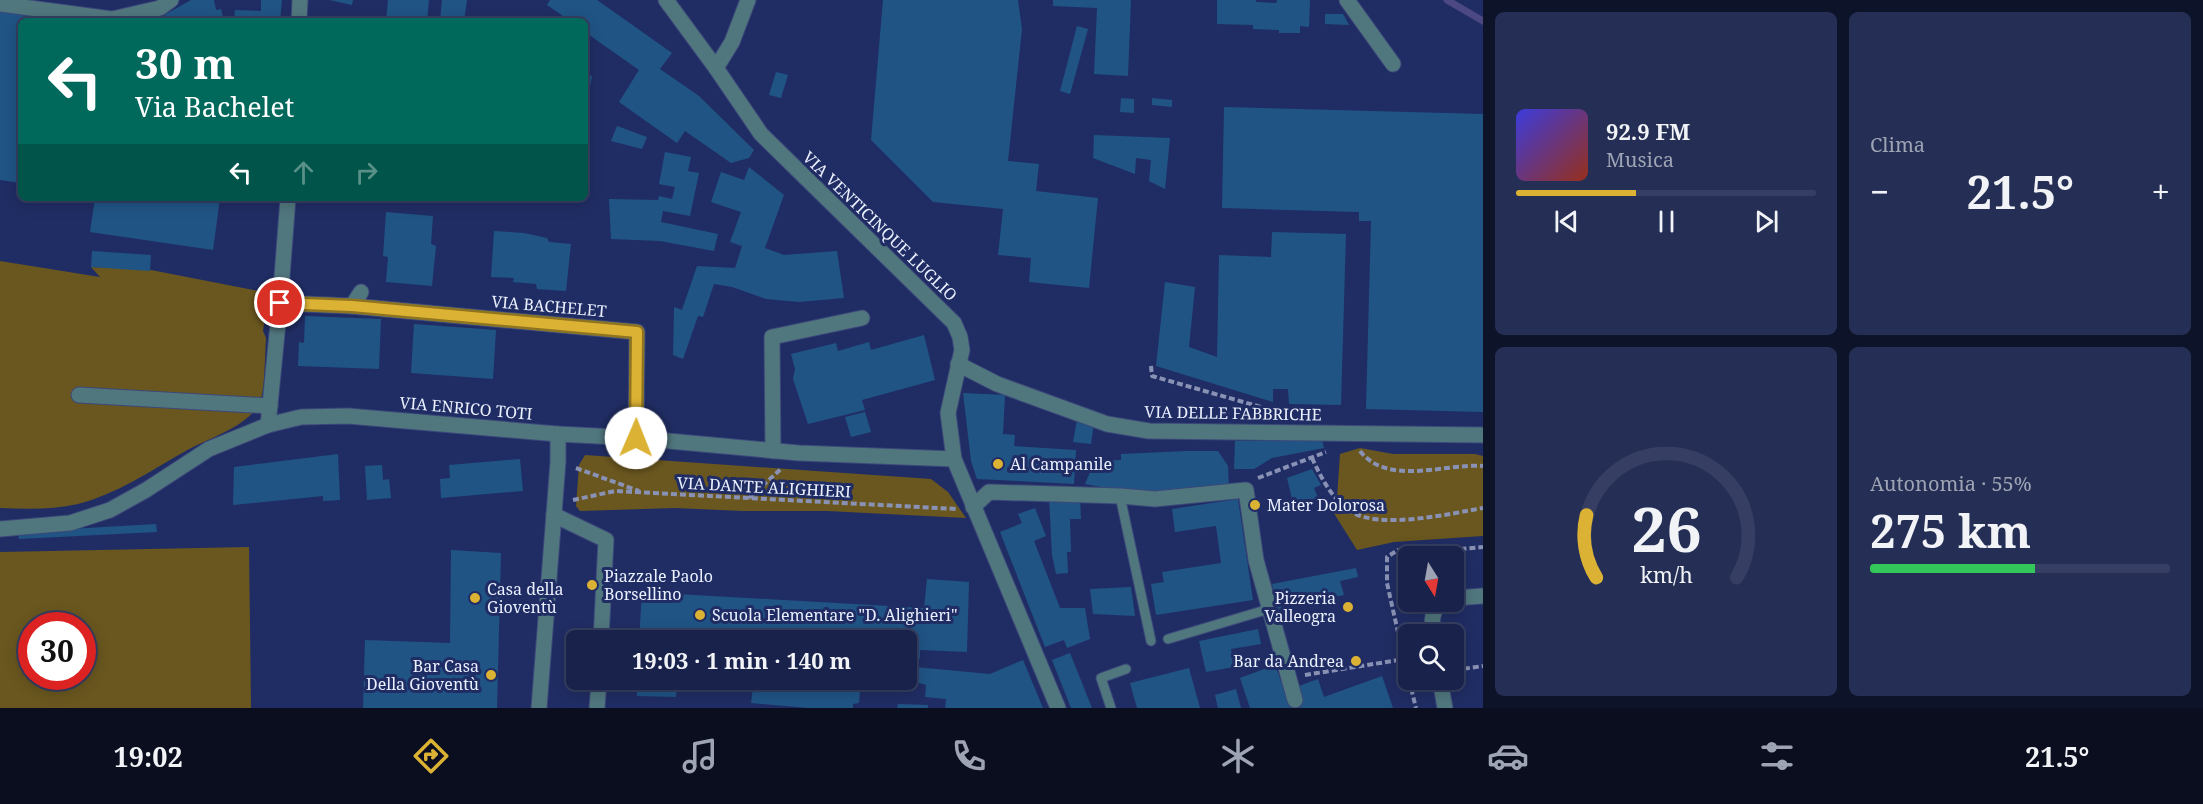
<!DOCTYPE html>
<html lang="it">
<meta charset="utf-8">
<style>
:root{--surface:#18224b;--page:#252f55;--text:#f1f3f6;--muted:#9fa4b5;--line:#363f63;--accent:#dbb233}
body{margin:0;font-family:"Noto Serif",serif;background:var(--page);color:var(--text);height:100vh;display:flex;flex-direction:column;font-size:22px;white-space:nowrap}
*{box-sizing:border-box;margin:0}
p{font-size:20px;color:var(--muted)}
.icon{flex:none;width:33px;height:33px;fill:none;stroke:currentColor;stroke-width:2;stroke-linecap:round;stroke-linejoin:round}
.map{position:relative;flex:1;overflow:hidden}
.details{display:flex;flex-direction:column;gap:12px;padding:12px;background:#0d1329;width:720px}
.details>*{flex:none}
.guide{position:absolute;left:18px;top:18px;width:570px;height:183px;border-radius:9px;box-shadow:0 3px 15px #0003,0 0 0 2px var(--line);background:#00695c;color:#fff;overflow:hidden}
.needle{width:39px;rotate:169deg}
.tools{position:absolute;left:1398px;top:546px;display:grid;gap:12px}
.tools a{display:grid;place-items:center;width:66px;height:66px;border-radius:9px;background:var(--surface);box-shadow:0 3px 15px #0003,0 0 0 2px var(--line);font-size:30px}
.speed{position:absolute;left:18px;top:612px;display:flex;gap:12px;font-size:30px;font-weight:700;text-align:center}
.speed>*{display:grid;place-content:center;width:78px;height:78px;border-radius:50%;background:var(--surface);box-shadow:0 3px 15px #0003,0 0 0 2px var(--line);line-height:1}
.speed .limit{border:9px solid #d22;background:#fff;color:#111}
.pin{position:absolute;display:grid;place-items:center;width:51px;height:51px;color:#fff;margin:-26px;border:3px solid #fff;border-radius:50%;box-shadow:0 2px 6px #0007}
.me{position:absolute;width:66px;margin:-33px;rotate:1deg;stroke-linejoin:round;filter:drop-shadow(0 0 4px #0008)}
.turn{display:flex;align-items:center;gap:21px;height:126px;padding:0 18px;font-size:27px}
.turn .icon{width:78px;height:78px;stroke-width:2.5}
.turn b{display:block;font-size:42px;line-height:51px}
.lanes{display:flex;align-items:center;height:57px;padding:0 18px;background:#0003;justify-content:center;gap:30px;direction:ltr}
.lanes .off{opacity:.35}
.big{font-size:45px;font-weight:700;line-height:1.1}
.details .card{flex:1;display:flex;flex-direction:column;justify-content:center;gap:9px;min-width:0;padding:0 21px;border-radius:9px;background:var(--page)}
.details .dial{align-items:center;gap:0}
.dial svg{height:156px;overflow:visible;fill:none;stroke:var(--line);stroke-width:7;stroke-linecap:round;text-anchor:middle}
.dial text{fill:var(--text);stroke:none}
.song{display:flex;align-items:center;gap:18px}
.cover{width:72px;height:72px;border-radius:9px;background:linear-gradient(135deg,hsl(240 70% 55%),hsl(10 70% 35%))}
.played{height:6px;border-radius:3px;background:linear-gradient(90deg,var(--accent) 40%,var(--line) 40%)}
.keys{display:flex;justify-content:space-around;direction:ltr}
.heat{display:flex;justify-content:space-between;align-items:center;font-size:33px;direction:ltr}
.charge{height:9px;border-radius:4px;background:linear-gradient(90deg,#34c759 55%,var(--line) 0)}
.details .tiles{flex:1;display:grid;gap:12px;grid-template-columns:repeat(2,1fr)}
.trip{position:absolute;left:566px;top:630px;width:351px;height:60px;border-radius:9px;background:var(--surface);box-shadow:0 3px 15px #0003,0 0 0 2px var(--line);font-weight:700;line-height:60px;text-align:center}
.tabs{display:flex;height:96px;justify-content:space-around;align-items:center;background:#0a0e1e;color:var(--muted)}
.tabs .icon{width:42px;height:42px}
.tabs .selected{color:var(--accent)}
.tabs b{font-size:27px;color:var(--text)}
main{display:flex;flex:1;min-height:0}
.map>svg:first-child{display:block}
.green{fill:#6a571f;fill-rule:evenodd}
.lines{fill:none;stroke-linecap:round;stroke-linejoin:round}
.stream{stroke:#4c4884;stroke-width:7}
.building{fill:#205485}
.service-casing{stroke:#3c487a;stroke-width:11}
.pedestrian-casing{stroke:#3c487a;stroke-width:17}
.minor-casing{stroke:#3c487a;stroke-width:17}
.tertiary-casing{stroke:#3c487a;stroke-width:17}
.path{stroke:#8992b4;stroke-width:4;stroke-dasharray:6 3;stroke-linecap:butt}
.service{stroke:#51777e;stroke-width:9}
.pedestrian{stroke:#51777e;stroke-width:15}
.minor{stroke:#51777e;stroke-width:15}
.tertiary{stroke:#51777e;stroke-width:15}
.route-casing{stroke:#8e7421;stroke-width:15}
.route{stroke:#dbb233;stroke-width:10}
.poi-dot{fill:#dbb233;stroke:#202d64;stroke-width:2}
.labels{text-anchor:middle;stroke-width:6;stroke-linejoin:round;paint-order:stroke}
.street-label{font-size:16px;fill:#ebf0fe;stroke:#202d64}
.poi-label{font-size:16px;fill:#ebf0fe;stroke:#202d64;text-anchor:start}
</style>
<main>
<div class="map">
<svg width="1483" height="708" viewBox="0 0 1483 708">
<rect width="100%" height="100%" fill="#202d64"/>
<g class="green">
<path d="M0,261L100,277L91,267L151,270L269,293L263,331L266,338C265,354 265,390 260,402C249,427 206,439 184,452C150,471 117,494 78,504C52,510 26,509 0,508Z"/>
<polygon points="1360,448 1393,454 1475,454 1483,456 1483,536 1394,542 1357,550 1330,507 1329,502 1337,498 1340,454"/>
<polygon points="585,455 931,479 948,492 966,518 827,511 743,511 675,508 580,511 576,506 579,465"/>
<path d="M249,547L251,708H0V552ZM32,626H82V676H32Z"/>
</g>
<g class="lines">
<polyline class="stream" points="1447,0 1483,21"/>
</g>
<g class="building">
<polygon points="191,0 214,0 216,10 221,9 224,21 159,21 166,14"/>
<polygon points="261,0 282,0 280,21 234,21 235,10 261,11"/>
<polygon points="330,0 353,0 352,5"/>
<polygon points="388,0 429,0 427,21 386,21"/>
<polygon points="442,0 467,0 464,21 440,21"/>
<polygon points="550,0 597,0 672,53 660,69 699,96 754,150 749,158 731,163 685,131 677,143 619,102 639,70 585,32 585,21 570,21 547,5"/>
<polygon points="883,0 1018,0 1022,29 1008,161 1039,164 1036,191 1098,198 1089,288 1029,282 1031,258 998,255 1003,209 933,202 871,140"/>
<polygon points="1053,0 1131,0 1128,76 1094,74 1097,8 1053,6"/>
<polygon points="1217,0 1256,0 1256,2 1276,3 1277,0 1310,0 1309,27 1300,26 1300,33 1279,33 1279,30 1253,29 1253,25 1217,24"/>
<polygon points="0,5 104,21 21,21 21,183 0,180"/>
<polygon points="1325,14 1343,14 1349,25 1325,24"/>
<polygon points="1077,26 1088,29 1070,94 1060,91"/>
<polygon points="776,72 788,75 781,98 769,95"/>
<polygon points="585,75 592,76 586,108 585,108"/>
<polygon points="1121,98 1134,99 1134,113 1120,112"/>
<polygon points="1152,98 1172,100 1172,107 1152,105"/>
<polygon points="1224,107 1483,114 1483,412 1366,409 1371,221 1359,221 1359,212 1222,208"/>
<polygon points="617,126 647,137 642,149 611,141"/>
<polygon points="1094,135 1170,138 1165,189 1149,181 1151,160 1136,158 1135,174 1093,158"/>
<polygon points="665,152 691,157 688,171 699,173 690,216 663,211 661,222 718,234 714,251 660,241 611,239 609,199 658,200 659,196 672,199 675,187 659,184"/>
<polygon points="749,167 784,195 765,248 784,255 837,251 844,298 799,302 766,299 732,287 714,284 703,317 698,316 683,359 673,355 674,307 682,310 697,266 735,268 742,246 730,242 741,212 711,202 721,172 744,180"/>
<polygon points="95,198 220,198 213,250 90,232"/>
<polygon points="386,212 433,216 431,244 436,246 432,286 386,282 388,257 383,256"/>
<polygon points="494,231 524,233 547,238 549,242 571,244 566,291 537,289 536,284 513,282 514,278 491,277"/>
<polygon points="1272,232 1346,234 1341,405 1289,404 1288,389 1273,389 1273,402 1156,366 1165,282 1195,287 1189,347 1217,357 1219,255 1271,257"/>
<polygon points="92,251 151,255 150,271 91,267"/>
<polygon points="305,316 381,319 379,369 298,366 299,342 304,343"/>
<polygon points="414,324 496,330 493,379 411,373"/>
<polygon points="924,335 935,380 862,400 865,410 808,424 793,379 795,369 791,354 836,343 838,351 869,342 871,350"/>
<polygon points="963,393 1005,395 1003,434 1015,435 1014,446 1076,450 1074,484 977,479 971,461"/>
<polygon points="865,412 871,432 851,437 845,417"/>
<polygon points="1077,420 1094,423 1091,444 1073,442"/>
<polygon points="1321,436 1324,448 1272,458 1254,469 1234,469 1235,441 1299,441"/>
<polygon points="1187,451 1218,451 1228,466 1229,490 1141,495 1085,484 1095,461 1121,460 1121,454"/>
<polygon points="338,454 340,500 323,501 323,496 233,505 234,467"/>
<polygon points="520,459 523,491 441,498 440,479 450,478 449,465"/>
<polygon points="382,465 383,480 389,479 391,498 367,500 365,466"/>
<polygon points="1312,469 1321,485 1314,488 1318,498 1293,503 1287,478"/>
<polygon points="1080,497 1081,519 1070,519 1071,552 1067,552 1068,573 1056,574 1052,555 1049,498"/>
<polygon points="1238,499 1253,600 1156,615 1151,584 1164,582 1162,572 1221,563 1216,526 1175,532 1172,509"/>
<polygon points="1035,508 1046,536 1034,541 1060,608 1085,608 1090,639 1067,648 1064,640 1045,647 1000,532 1022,523 1018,514"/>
<polygon points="156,524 157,532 19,539 18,532"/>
<polygon points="451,550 501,553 497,708 363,708 365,640 450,643"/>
<polygon points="1356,568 1358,577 1340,581 1344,595 1278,609 1272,584"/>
<polygon points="927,579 969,582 967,652 920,650 920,659 906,658 906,640 707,640 707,633 679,632 679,640 639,640 642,592 924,608"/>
<polygon points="1131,587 1135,616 1093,614 1090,589"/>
<polygon points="1258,629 1261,644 1231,649 1234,667 1206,672 1199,641"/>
<polygon points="1070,653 1092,708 1071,708 1052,660"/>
<polygon points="1023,660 1043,708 945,708 946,699 925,697 926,685 912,681 915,667 990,674"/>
<polygon points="1275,665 1289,702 1302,697 1299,686 1318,679 1324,697 1382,676 1393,708 1250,708 1240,678"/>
<polygon points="1189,668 1200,708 1137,708 1130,683"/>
<polygon points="637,680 677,680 676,697 637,696"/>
<polygon points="754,680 861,680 859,703 853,704 853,708 808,708 751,703"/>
<polygon points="1236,689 1241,708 1218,708 1215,695"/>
<polygon points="898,704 928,705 928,708 897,708"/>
</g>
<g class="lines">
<g class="service-casing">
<g id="service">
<polyline points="1120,496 1151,641"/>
<polyline points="1168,639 1269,609"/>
<polyline points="1111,708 1101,678 1126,669"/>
</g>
</g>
<g class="pedestrian-casing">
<polyline id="pedestrian" points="79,395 270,406"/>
</g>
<g class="minor-casing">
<g id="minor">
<polyline points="1347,0 1393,64"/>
<polyline points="0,4 112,19 160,8 171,0"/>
<polyline points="299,21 300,0"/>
<polyline points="716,68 732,42 748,0"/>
<polyline points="280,303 352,306 637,332 636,438"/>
<polyline points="352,306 361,292"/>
<polyline points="958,364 997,384 1107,424 1149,431 1483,435"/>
<polyline points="268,425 280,303 288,198"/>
<polyline points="773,451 772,337 862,318"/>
<polyline points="973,507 989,492 1120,496 1155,499 1246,490 1256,560 1295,700"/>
<polyline points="554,515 606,540 601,640"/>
<polyline points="1454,598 1483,596"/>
<path d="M1433,634C1431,622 1432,611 1440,602"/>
<polyline points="1440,680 1445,708"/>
<polyline points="539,708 558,462 558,434"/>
<polyline points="597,708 599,680"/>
</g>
</g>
<g class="tertiary-casing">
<g id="tertiary">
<polyline points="666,0 716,68 761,134 954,323 960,337 962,350 948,413 954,459 1058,708"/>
<polyline points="0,529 70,523 110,510 146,490 209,449 268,425 301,417 348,416 558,434 636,438 799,453 954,459"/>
</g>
</g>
<g class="path">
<polyline points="1151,366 1152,376 1282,413"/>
<path d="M1360,451C1388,487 1445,463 1483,466"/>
<path d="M1312,458C1321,477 1331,498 1350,511C1379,530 1449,514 1483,508"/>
<polyline points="576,468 639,491"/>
<polyline points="1258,478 1326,452"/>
<polyline points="749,498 781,469"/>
<polyline points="573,500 615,491 957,509"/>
<polyline points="1455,670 1483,666"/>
<polyline points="1305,675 1405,659"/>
<polyline points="1408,677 1387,583 1387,557 1398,550 1427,552 1483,547"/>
<polyline points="1409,680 1416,708"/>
</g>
<use href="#service" class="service"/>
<use href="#pedestrian" class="pedestrian"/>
<use href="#minor" class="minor"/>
<use href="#tertiary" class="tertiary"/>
</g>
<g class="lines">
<g class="route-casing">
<polyline id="route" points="280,303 352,306 637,332 636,438"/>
</g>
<use href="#route" class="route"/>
</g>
<g class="poi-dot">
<circle cx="998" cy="464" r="6"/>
<circle cx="1255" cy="505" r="6"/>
<circle cx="592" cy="585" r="6"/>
<circle cx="475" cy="598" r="6"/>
<circle cx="1348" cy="607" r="6"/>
<circle cx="700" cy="615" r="6"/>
<circle cx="1356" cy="661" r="6"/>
<circle cx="491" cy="675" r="6"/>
</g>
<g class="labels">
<g class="street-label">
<text transform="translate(880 226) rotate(44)" y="6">VIA VENTICINQUE LUGLIO</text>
<text transform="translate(549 306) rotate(5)" y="6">VIA BACHELET</text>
<text transform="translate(466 408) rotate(5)" y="6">VIA ENRICO TOTI</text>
<text transform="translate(1233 413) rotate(1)" y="6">VIA DELLE FABBRICHE</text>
<text transform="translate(764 487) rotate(3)" y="6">VIA DANTE ALIGHIERI</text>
</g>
<g class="poi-label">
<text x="1010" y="470">Al Campanile</text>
<text x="1267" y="511">Mater Dolorosa</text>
<text x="604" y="582">Piazzale Paolo<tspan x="604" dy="18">Borsellino</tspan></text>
<text x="487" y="595">Casa della<tspan x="487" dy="18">Gioventù</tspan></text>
<text x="1336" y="604" text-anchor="end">Pizzeria<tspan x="1336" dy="18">Valleogra</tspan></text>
<text x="712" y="621">Scuola Elementare "D. Alighieri"</text>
<text x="1344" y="667" text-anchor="end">Bar da Andrea</text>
<text x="479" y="672" text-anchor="end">Bar Casa<tspan x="479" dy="18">Della Gioventù</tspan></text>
</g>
</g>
</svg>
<div class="tools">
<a><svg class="needle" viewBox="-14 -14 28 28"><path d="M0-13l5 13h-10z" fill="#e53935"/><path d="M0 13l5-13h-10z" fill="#9fa4b5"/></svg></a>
<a><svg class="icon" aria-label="search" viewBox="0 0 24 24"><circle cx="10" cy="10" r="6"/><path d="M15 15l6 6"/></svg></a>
</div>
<div class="speed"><div class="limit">30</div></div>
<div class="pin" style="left:280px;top:303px;background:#d93025"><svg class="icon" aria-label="arrive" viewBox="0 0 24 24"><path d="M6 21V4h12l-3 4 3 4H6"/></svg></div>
<svg class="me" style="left:636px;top:438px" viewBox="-20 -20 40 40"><circle r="19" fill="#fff"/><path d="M0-13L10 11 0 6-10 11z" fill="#dbb233"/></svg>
<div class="trip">19:03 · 1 min · 140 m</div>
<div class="guide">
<div class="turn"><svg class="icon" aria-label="left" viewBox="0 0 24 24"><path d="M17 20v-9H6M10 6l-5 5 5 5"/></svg><div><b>30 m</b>Via Bachelet</div></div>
<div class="lanes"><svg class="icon" aria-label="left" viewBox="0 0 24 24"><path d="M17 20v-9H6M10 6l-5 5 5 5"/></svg><svg class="icon off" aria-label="ahead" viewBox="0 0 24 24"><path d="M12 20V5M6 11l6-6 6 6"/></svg><svg class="icon off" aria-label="right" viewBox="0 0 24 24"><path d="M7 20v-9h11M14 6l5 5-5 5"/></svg></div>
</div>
</div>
<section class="details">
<div class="tiles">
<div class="card">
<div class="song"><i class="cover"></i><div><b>92.9 FM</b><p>Musica</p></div></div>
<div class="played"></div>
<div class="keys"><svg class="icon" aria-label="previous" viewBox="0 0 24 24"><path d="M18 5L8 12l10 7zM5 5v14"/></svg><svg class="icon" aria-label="pause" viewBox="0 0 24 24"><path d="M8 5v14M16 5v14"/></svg><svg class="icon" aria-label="next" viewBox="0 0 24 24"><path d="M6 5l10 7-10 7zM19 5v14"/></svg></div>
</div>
<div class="card"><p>Clima</p>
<div class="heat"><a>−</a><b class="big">21.5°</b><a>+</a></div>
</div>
<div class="card dial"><svg viewBox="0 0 100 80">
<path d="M14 69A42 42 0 1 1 86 69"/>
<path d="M14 69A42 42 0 0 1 9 37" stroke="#dbb233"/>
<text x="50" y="56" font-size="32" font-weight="700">26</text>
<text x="50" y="72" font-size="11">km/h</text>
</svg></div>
<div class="card"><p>Autonomia · 55%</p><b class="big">275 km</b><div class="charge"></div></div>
</div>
</section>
</main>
<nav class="tabs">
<b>19:02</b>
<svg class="icon selected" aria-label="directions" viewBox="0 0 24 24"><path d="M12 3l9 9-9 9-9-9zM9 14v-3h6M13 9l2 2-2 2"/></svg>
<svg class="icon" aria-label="music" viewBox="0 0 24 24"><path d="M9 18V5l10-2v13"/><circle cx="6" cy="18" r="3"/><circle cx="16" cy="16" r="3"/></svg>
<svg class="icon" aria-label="phone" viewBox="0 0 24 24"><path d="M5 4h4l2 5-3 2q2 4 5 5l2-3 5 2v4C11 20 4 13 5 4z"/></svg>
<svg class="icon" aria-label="climate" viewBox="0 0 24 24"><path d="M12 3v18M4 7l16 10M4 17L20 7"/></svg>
<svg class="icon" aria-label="car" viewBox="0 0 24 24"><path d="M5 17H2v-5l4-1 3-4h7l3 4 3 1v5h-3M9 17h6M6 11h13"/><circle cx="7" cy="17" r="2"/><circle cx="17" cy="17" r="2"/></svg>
<svg class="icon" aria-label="filters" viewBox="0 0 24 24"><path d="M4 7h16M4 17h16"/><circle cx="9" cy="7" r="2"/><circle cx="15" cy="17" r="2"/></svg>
<b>21.5°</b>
</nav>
